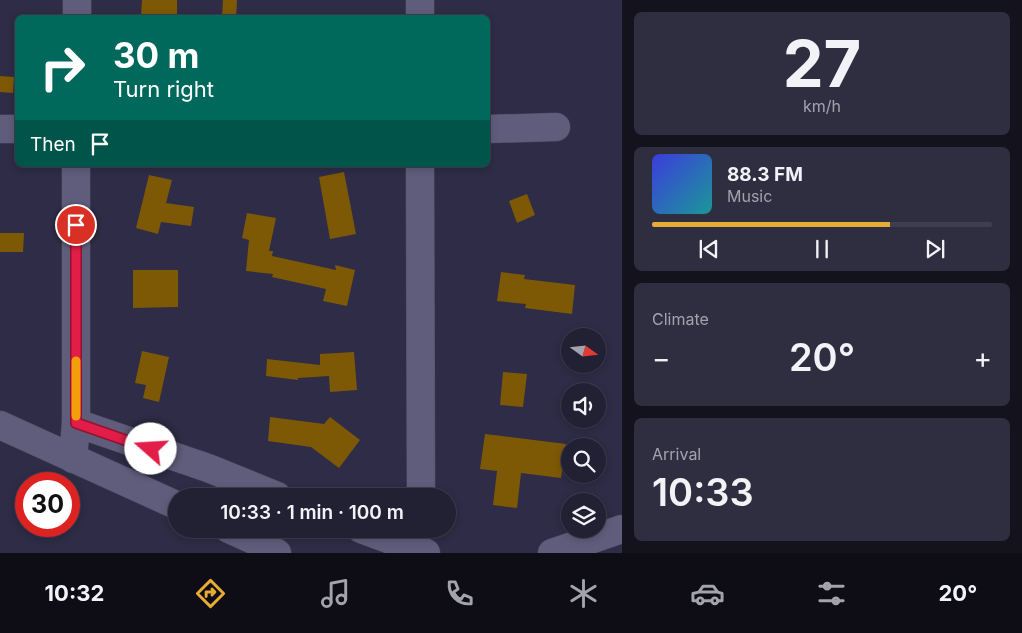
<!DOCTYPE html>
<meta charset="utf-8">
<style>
:root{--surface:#222134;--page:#2e2e40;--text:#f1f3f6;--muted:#a2a3ac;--line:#3f3e4f;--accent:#e7ac36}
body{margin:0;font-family:Inter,sans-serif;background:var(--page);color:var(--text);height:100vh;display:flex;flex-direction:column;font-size:19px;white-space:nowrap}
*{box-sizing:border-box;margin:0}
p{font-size:16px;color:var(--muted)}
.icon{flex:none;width:28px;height:28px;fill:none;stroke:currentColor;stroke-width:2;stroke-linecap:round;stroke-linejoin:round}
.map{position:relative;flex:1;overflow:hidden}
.sheet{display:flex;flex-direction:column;gap:12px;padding:12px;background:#13121d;width:400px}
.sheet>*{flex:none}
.guide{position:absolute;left:15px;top:15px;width:475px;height:152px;border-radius:8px;box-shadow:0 2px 8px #0003,0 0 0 1px var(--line);background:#00695c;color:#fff;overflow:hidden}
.needle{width:32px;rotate:105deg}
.tools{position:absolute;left:561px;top:328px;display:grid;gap:10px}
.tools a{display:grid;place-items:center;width:45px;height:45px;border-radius:50%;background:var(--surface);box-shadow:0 2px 8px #0003,0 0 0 1px var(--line);font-size:25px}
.speed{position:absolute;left:15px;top:472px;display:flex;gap:10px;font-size:25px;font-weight:700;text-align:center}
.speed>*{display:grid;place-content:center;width:65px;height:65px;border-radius:50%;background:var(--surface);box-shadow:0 2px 8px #0003,0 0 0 1px var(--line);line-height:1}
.speed .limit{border:8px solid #d22;background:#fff;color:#111}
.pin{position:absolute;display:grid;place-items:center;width:42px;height:42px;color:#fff;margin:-21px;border:2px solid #fff;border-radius:50%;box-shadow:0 1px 5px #0007}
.me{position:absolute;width:55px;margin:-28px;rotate:289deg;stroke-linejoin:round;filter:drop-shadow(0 0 4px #0008)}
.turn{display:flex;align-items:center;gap:18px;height:105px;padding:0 15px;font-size:22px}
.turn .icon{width:65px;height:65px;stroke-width:2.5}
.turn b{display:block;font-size:35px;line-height:42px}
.then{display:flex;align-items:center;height:48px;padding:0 15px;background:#0003;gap:10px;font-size:19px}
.big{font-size:38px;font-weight:600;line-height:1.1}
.sheet .tile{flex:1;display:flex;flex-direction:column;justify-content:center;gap:8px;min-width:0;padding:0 18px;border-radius:8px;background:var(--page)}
.sheet .dial{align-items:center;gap:0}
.dial b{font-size:65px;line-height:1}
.song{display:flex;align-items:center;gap:15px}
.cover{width:60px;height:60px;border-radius:8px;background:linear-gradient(135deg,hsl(240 70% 55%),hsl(180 70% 35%))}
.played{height:5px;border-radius:2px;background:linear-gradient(90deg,var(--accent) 70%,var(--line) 70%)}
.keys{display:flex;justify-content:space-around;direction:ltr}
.heat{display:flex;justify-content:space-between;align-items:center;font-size:28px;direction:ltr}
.trip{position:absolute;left:168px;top:488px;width:288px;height:50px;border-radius:25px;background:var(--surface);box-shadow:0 2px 8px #0003,0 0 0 1px var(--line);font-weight:600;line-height:50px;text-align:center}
.tab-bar{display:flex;height:80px;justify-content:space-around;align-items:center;background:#0e0d15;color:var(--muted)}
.tab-bar .icon{width:35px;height:35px}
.tab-bar .selected{color:var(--accent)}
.tab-bar b{font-size:22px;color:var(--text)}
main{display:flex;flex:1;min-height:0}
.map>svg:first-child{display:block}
.building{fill:#7d5906}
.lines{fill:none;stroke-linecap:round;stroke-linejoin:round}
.minor-casing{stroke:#4c495e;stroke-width:29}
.minor{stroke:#5f5d7b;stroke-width:28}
.route-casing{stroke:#92132f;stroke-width:12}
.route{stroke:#e11d48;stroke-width:9}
.slow{stroke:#f59e0b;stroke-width:9}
</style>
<main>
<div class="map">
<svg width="622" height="553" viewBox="0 0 622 553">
<rect width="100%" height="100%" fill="#2e2c46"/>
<g class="building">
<polygon points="142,0 177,0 177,16 141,16"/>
<polygon points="223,0 237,0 236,18 222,18"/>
<polygon points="0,76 14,77 13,93 0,92"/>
<polygon points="344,172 356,234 330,239 319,177"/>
<polygon points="149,175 172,180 166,203 194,207 191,226 161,222 158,234 136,228"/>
<polygon points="527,194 535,215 517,223 509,201"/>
<polygon points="247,213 276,218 269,251 273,251 272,256 336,270 335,265 355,270 347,306 323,301 326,289 272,277 273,274 246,271 249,240 242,238"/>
<polygon points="0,233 24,233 23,252 0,252"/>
<polygon points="133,270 178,270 178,307 133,308"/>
<polygon points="501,272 525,275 524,279 575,285 572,314 525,308 526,304 497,301"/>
<polygon points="142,351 169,357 159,402 143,398 146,385 135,383"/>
<polygon points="354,352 357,390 330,392 329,376 298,378 298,380 266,376 267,359 320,365 320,354"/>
<polygon points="503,372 527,374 523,407 500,405"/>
<polygon points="270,417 324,424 330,417 360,440 339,468 311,447 268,441"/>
<polygon points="485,434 566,444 561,478 521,473 517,508 493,505 497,471 480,469"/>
</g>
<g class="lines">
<g class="minor-casing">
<g id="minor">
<polyline points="420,0 420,18"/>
<polyline points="77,18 77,0"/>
<polyline points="0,129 18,129"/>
<polyline points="488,129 556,127"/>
<polyline points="420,165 421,496"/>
<polyline points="76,423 76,165"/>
<polyline points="0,425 176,505"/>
<polyline points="73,459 76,423 208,468 277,496"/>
<polyline points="229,529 260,543 277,553"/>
<polyline points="361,529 426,553"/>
<polyline points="552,553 622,529"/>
</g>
</g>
<use href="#minor" class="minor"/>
</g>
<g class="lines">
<g class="route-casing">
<polyline id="route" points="76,225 76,423 151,449"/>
</g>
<use href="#route" class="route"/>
<polyline class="slow" points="76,416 76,361"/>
</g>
</svg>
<div class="tools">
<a><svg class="needle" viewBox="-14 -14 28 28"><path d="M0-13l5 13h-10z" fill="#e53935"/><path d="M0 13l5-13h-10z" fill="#a2a3ac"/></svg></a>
<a><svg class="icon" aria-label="sound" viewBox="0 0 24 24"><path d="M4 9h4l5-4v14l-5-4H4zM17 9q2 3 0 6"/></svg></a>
<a><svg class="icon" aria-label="search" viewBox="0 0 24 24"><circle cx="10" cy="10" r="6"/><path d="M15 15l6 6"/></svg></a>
<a><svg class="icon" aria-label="layers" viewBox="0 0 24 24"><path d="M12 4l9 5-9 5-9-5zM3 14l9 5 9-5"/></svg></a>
</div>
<div class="speed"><div class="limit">30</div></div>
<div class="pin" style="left:76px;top:225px;background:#d93025"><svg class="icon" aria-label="arrive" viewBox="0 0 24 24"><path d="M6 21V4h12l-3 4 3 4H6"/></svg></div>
<svg class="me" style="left:151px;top:449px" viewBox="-20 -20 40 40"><circle r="19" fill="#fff"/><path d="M0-13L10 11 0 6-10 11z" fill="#e11d48"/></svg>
<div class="trip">10:33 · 1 min · 100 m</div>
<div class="guide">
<div class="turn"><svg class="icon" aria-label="right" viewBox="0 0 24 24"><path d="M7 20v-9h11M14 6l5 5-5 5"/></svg><div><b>30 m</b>Turn right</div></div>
<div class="then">Then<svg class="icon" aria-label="arrive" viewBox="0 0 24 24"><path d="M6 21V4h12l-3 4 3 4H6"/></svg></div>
</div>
</div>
<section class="sheet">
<div class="tile dial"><b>27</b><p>km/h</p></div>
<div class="tile">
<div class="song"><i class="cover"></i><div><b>88.3 FM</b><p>Music</p></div></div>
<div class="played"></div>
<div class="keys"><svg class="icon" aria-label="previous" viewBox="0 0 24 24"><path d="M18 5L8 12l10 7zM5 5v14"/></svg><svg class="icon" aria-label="pause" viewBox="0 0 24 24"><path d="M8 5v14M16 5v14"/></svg><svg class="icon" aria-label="next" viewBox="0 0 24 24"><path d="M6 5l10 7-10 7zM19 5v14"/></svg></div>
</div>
<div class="tile"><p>Climate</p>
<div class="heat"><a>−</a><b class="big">20°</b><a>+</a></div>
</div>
<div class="tile"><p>Arrival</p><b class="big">10:33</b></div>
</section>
</main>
<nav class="tab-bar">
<b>10:32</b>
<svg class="icon selected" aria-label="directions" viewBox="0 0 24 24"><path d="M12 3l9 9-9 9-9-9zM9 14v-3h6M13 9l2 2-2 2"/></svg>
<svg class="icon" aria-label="music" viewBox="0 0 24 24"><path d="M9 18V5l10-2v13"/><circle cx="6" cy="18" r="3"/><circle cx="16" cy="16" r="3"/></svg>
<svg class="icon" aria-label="phone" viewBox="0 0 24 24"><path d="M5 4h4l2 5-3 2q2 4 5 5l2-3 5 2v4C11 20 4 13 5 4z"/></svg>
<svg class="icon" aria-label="climate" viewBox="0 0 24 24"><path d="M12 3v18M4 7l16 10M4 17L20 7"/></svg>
<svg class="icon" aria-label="car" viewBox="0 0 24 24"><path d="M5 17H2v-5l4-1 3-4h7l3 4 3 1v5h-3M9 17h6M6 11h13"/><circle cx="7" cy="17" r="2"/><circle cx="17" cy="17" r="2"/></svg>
<svg class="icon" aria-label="filters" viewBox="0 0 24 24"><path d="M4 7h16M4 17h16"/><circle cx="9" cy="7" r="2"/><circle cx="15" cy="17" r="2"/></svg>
<b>20°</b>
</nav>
